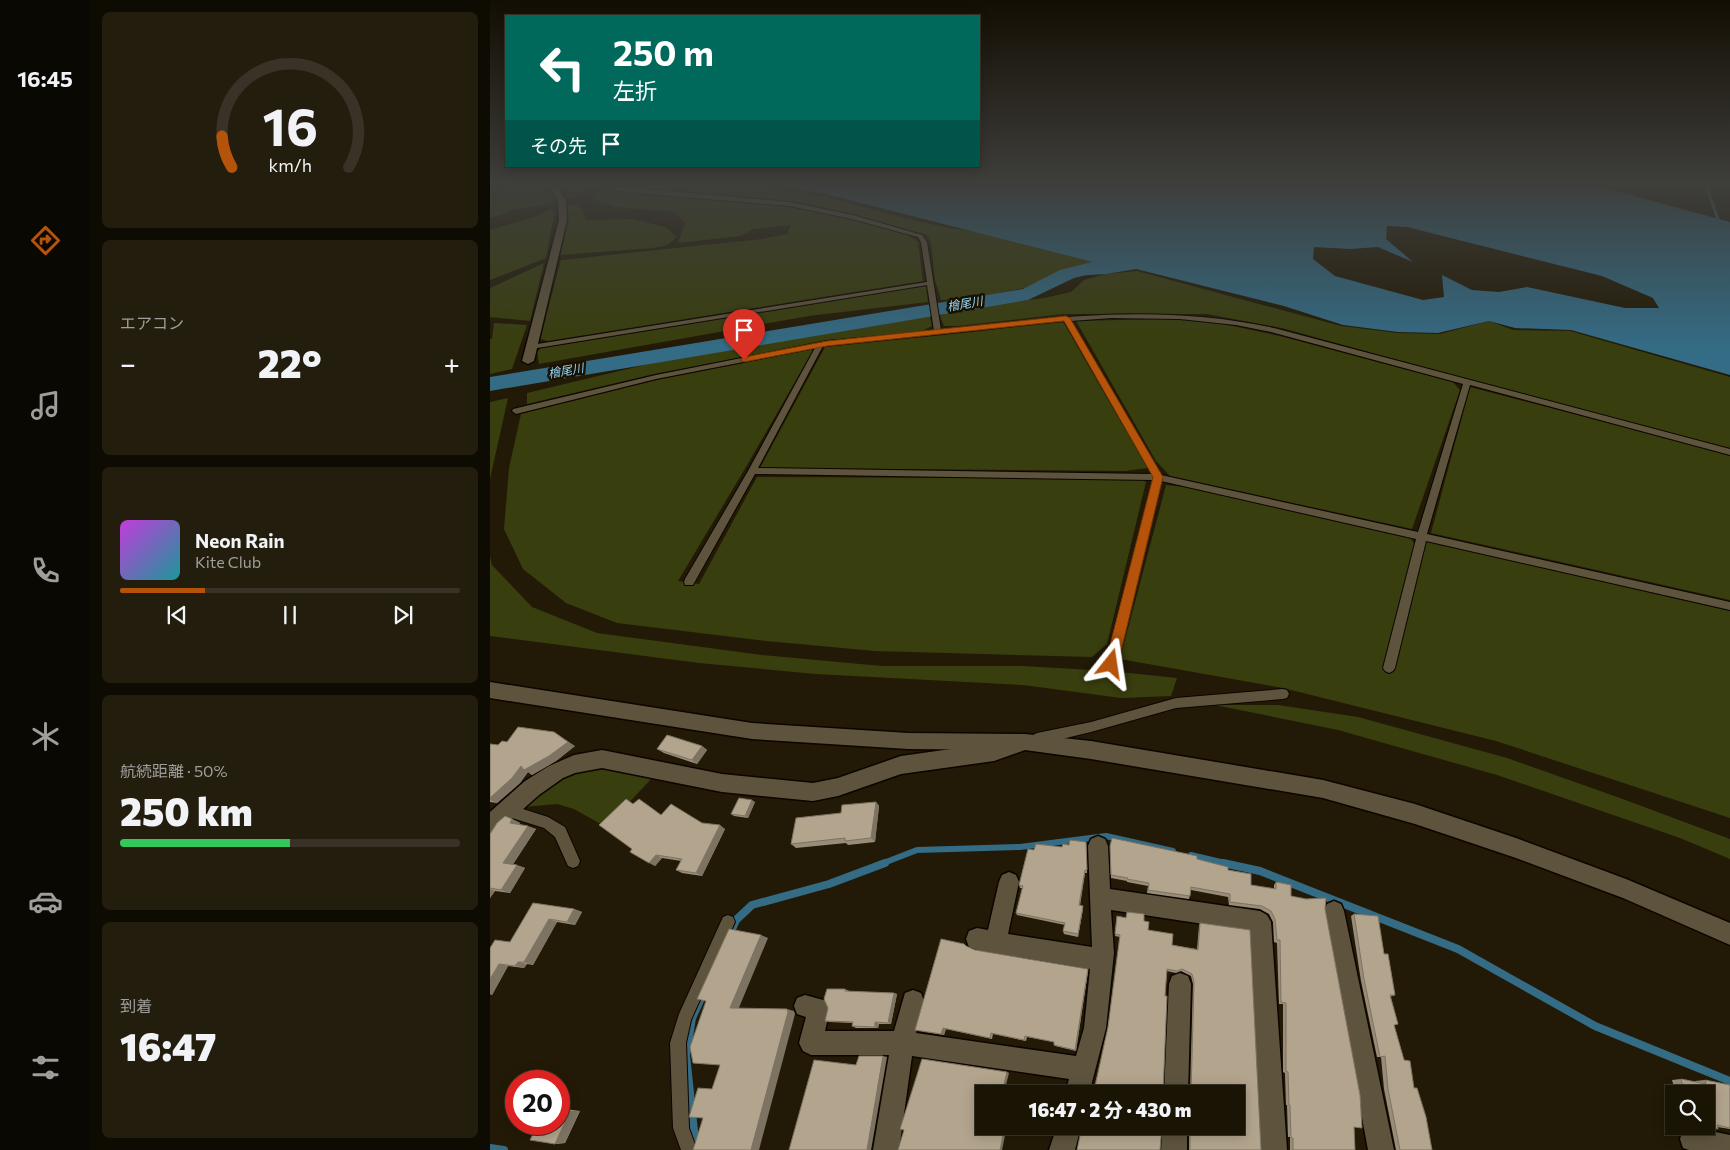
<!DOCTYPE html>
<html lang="ja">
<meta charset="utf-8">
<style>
:root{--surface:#1a1404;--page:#231d0e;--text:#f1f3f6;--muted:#9f9e9a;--line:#383326;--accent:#b45309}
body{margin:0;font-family:Commissioner,"Noto Sans JP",sans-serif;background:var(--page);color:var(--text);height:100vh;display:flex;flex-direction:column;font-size:19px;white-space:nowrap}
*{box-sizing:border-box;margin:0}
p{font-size:16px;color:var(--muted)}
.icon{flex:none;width:28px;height:28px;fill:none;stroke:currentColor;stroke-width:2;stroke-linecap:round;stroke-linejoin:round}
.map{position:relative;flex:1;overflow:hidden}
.sheet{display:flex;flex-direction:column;gap:12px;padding:12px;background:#0e0b02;width:400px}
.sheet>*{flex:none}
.hud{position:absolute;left:15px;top:15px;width:475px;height:152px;border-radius:0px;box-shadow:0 2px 12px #0003,0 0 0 1px var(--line);background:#00695c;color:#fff;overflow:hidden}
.controls{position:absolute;left:1175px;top:1085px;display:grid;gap:10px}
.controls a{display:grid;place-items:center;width:50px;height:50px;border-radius:0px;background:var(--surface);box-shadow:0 2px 12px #0003,0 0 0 1px var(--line);font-size:25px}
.speed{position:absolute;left:15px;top:1070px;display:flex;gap:10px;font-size:25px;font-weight:700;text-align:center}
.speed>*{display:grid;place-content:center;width:65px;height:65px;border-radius:50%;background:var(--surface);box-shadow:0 2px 12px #0003,0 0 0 1px var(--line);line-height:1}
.speed .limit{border:8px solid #d22;background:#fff;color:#111}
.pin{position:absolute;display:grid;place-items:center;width:42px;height:42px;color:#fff;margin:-51px -21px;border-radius:50% 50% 50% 0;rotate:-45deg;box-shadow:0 0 5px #0007}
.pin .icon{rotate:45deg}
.me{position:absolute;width:55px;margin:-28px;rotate:15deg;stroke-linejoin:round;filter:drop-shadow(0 0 4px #0008)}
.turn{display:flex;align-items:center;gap:18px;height:105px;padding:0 25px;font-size:22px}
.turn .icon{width:65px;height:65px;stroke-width:2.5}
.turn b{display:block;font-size:35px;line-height:42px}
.then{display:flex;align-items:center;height:48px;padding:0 25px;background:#0003;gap:10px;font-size:19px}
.big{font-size:38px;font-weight:800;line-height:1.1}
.sheet .card{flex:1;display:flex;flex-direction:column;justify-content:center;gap:8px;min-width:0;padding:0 18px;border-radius:8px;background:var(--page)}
.sheet .dial{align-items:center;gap:0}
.dial svg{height:130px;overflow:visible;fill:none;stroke:var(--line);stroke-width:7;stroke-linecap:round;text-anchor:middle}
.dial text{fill:var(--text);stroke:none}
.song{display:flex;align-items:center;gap:15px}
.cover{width:60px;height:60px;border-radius:8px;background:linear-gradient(135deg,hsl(290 70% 55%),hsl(180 70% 35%))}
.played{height:5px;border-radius:2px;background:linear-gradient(90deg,var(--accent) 25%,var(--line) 25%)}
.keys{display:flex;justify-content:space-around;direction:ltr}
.heat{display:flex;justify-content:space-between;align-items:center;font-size:28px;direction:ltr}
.charge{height:8px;border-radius:4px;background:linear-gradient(90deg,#34c759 50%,var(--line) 0)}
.trip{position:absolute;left:485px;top:1085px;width:270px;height:50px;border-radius:0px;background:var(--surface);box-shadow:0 2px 12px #0003,0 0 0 1px var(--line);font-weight:800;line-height:50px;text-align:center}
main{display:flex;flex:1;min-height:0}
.tabs{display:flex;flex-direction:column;width:90px;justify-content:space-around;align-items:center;background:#0a0802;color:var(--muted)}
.tabs .icon{width:35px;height:35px}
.tabs .on{color:var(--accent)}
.tabs b{font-size:22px;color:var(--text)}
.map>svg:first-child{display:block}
.green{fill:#393e0e}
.water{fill:#346b85;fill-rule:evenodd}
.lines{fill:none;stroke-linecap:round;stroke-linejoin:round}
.stream-far2{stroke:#346b85;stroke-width:3}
.stream-far1{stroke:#346b85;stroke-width:6}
.stream{stroke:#346b85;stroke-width:8}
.river{fill:#346b85;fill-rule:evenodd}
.lane-casing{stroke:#0c0500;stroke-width:2}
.street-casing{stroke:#0c0500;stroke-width:3}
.secondary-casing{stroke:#0c0500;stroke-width:3}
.lane{fill:#5e543e;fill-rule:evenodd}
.street{fill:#5e543e;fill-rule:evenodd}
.secondary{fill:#5e543e;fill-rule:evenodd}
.wall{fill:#998d79}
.shaded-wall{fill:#7d7363}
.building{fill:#b2a48d;stroke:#7d7363}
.route{fill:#b45309;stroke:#753606}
.labels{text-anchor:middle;stroke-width:5;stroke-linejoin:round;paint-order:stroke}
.far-water-label{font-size:12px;font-style:italic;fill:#96d7f9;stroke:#191100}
</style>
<main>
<nav class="tabs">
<b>16:45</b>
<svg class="icon on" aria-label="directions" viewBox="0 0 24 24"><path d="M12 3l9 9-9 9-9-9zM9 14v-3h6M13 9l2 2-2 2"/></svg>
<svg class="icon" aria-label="music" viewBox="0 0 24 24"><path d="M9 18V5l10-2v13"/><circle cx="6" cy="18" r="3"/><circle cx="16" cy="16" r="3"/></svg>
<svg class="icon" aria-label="phone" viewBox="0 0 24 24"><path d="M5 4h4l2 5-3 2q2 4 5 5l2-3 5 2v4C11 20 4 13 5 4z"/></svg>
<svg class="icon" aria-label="climate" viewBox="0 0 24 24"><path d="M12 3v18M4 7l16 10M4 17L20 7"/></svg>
<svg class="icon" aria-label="car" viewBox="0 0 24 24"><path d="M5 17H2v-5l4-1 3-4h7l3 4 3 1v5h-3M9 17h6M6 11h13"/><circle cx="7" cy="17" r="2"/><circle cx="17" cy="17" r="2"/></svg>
<svg class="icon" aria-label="filters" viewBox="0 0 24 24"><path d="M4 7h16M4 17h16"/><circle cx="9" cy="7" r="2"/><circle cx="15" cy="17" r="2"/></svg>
</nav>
<section class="sheet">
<div class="card dial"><svg viewBox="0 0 100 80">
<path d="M14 69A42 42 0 1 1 86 69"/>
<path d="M14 69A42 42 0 0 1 8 50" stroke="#b45309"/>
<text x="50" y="56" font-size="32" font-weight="700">16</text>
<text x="50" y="72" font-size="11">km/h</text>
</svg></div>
<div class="card"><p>エアコン</p>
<div class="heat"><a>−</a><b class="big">22°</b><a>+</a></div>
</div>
<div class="card">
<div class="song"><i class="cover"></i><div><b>Neon Rain</b><p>Kite Club</p></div></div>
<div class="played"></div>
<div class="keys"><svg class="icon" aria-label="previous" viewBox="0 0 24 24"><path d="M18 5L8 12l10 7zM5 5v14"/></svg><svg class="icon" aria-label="pause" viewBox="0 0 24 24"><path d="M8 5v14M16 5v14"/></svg><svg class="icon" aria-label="next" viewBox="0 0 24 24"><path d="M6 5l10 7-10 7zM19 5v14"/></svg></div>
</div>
<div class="card"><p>航続距離 · 50%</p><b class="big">250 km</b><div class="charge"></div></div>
<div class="card"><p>到着</p><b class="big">16:47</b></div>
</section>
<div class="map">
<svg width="1240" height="1150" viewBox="0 0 1240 1150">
<rect width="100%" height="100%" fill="#221a06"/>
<g class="green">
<polygon points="9,185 54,185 66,199 62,204 21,210 18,213 0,218 0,189"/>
<polygon points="67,185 98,185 101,186 98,191 80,200"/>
<polygon points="128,185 284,185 298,191 341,198 390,212 458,228 488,232 597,259 605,263 577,271 540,287 481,298 451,300 445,280 441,243 437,235 319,204 160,190"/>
<path d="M110,189C201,197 293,200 382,225C398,229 415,231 428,242L433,281L58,341L50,339L71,260L272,239L297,234L301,225L264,229L250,236L188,243L195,223L185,212L125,207L101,199Z"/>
<polygon points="85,204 92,209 96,220 144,219 175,227 187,237 177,245 163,248 70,255 76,206"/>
<polygon points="60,209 65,210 56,258 0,280 0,230 50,215"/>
<polygon points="54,263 40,321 0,317 0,288"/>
<polygon points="647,271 851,326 908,333 950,334 999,321 1023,330 1080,331 1240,377 1240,448 1084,409 792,328 717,314 574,314 468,326 454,326 450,316 470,309 554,298 581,292 594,280 616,274"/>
<polygon points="436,286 438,302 319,316 49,364 47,352 51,348"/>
<polygon points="439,313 442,326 432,331 334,342 164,374 37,404 37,393 196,355"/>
<polygon points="672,319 723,322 790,336 963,382 970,390 922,529 680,476 666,461 586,321"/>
<polygon points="569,321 575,323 658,468 635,471 270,468 335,347 484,332"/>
<polygon points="4,323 37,325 22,369 0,374 0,339 2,339"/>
<polygon points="324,349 256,467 188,581 209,584 267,477 652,479 656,482 617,644 602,657 385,651 276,641 127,623 76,603 33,569 14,529 19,468 31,414 167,380"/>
<polygon points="980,387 1240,455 1240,600 941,533"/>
<polygon points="18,398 0,479 0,402"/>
<polygon points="676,485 696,487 920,537 925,545 893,668 904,672 936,541 1240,611 1240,818 1006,741 793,688 630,659"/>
<polygon points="0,556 2,565 42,607 107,633 272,655 392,666 532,666 620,671 687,678 681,696 631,698 533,685 326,674 209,663 0,636"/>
<polygon points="725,705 788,705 868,717 1017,758 1130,798 1240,839 1240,859 1190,838 1007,775 848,730"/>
<polygon points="98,765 163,777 116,827 84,809 67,804 34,807 50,787"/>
</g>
<path class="water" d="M292,185H1104L1240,222V375L1081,330L1025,328L999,321L948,333L908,332L853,325L794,306L646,269L616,274L566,277L607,263L328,192L300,188ZM897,226L917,227L1112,276L1163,298L1169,308H1135L1037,287L1009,292L982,290L952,275L954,297L933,300L845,276L823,259L824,247L860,249L888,247L923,262L896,239Z"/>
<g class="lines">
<polyline class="stream-far2" points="1216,185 1230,225"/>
<g class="stream-far1">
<polyline points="701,855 739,864"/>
<polyline points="391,864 427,850 530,847 616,836 683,851"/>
</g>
<g class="stream">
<polyline points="733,863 770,871 968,949 1105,1026 1240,1081"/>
<polyline points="240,934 246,920 262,905 339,884 395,863"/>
<polyline points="0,1148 14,1150"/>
<polyline points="206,1150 196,1055 202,1018 213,994"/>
</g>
<polygon class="river" points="610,260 617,262 619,266 617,270 584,278 538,300 0,391 0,377 533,289 570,270"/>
<g class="lane-casing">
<g id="lane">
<polygon points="9,185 8,186 0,190 0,186"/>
<path d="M108,185L300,202L363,215L432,235L437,242L451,330C564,317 670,303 784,328L1240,449V455L980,385L937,534L1240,602V610L936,541L905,668L903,671L899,673L895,671L893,668L926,539L671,481L627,664L625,667L621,669L617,667L615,664L663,480L265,474L203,585H195L194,582L195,579L258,471L325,348L166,379L26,414L22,411L23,409L166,375L337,341L444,331L437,285L41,349L37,347L41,345L437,282L431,242L428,237L362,219L300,206L134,192ZM621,318L690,319L746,325L781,332L973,384L928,532L671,475L581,321ZM574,321L662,474L268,468L333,346Z"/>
<polygon points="793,689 797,690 799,694 797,698 793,699 686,708 601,732 547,745 543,743 541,739 543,735 547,733 601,722 686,698"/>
<polygon points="17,804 58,817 75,827 90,861 88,866 83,868 78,866 65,837 54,828 12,815 11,810 12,805"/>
<polygon points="238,915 243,917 245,922 201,1020 196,1043 199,1128 207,1150 191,1150 183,1128 180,1043 189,1014 233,917"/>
</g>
</g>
<g class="street-casing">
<g id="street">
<polygon points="58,185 66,185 76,200 77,220 44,361 38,364 32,361 69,220 68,200"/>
<polygon points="529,736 535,738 538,744 535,750 504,761 411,774 348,796 323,801 232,792 112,768 85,773 73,778 49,795 14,826 7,837 0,840 0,812 35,781 59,766 84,755 112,750 232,774 323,783 348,778 411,756 504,743"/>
<polygon points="608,836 615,839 618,846 620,889 770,911 777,915 781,922 797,1150 771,1150 760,931 621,910 624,953 616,1028 599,1094 575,1094 579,1079 422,1056 409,1150 383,1150 399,1055 321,1055 313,1051 309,1043 316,1017 307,1014 304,1006 307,998 315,995 337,1001 340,1009 335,1031 404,1031 415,993 423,990 431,993 434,1001 426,1033 586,1056 594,1028 600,969 487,950 479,947 476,939 479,931 487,928 498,930 509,882 512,875 519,872 526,875 529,882 518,934 602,947 598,846 601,839"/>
<polygon points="844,901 851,904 854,911 904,1150 878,1150 834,911 837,904"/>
<polygon points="690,973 698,976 701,984 698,1094 674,1094 679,984 682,976"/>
<polygon points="567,1126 591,1126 585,1150 559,1150"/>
<polygon points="673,1126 697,1126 697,1150 671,1150"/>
<polygon points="1202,1127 1240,1135 1240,1150 1199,1150 1193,1148 1190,1139 1193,1130"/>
</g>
</g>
<g class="secondary-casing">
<polygon id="secondary" points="0,682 262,723 418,733 535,734 601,741 833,780 925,804 1026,838 1136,879 1240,923 1240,945 1133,898 1026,858 925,824 833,798 601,759 535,750 418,749 262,739 0,698"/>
</g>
<use href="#lane" class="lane"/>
<use href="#street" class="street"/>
<use href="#secondary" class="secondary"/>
</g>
<g class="wall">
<polygon points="17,742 85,746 66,761 42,775 38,772 30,783 7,803 0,802 0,744 8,745"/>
<polygon points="212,746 217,750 207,764 174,753 167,749"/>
<polygon points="265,802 258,818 244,816 241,814"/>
<polygon points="386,802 389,806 385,842 358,845 356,843 306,848 301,844 351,813"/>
<polygon points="155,803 171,815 212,823 235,829 212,876 192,873 186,870 191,861 172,858 165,866 142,849 144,804"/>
<polygon points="22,819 30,823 29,824 46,829 23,864 35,868 20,893 5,891 0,898 0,834"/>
<polygon points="596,842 597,873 595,873 590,906 593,906 593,909 588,937 574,934 573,931 575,925 527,915 526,913 532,888 530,888 529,885 544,850 572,847 579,845"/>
<polygon points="620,846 707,859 738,870 761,885 784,889 784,885 786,882 801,896 835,909 864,1127 865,1150 800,1150 800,1137 798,1137 797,1105 796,1105 795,1073 793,1072 793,1004 789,1004 787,943 784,942 783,922 779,914 770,909 739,905 738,897 701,890 699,899 657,893 658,886 637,882 637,881 621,878"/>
<polygon points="43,903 84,909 92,912 85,925 67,922 43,965 37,964 34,968 18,966 2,995 0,994 0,948 20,942"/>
<polygon points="864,914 894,954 905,995 900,997 908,1024 904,1025 914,1060 924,1088 942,1150 906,1150 894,1089 891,1057 887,1057 871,981 861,916"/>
<polygon points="627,916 654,921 658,930 682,945 707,949 709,926 710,923 771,1139 771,1150 699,1150 699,1126 746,1126 746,1094 700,1094 703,984 701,976 691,971 686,973 677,971 618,1027 630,937 625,936"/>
<polygon points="477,947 485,950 598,971 586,1051 565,1046 564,1045 564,1042 537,1037 536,1041 503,1034 502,1039 456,1029 454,1035 425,1030"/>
<polygon points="355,989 359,991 359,992 404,993 407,994 401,1024 389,1024 388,1028 366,1028 362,1026 363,1023 339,1022 335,1021"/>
<polygon points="1191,1079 1206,1082 1205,1081 1215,1080 1240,1085 1240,1129 1227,1127 1228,1129 1200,1126 1216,1126 1216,1094 1186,1094 1182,1080"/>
<polygon points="69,1108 90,1111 75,1143 65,1144 69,1124"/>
</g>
<g class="shaded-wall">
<polygon points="64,732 85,746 66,761 42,775 38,772 30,783 7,803 0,800 0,798"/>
<polygon points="212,746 217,750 207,764 202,760"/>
<polygon points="262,800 265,802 258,818 255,816"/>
<polygon points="386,802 389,806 385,842 381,838"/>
<polygon points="22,819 30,823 28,827 20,823"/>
<polygon points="230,825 235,829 212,876 206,873"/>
<polygon points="38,826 46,829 22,866 13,863"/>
<polygon points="166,855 172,858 165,866 159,863"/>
<polygon points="27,865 35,868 20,893 11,890"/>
<polygon points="595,870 595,873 589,908 589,905"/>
<polygon points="0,889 5,891 0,898"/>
<polygon points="593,906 593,909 588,937 588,934"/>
<polygon points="84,909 92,912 85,925 77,922"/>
<polygon points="59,919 67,922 43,965 34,962"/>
<polygon points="271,935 278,938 248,1010 240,1008"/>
<polygon points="28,962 37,964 34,968 25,966"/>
<polygon points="9,964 18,966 2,995 0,994 0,979"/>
<polygon points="598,969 598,971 586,1051 585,1050"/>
<polygon points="404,993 407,994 401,1024 398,1023"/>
<polygon points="297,1009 304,1011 305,1014 269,1150 261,1150"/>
<polygon points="385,1022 389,1024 388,1028 385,1027"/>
<polygon points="453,1028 456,1029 454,1035 451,1034"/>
<polygon points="393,1056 397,1057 381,1150 382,1150 377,1150"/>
<polygon points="517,1072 519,1073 515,1089 513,1089"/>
<polygon points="80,1111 90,1111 75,1143 65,1144"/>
<polygon points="515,1126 517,1126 512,1150 510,1150"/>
</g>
<g class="building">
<polygon points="28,727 64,732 78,742 59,756 34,770 31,766 22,778 0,798 0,744 8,745 12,741 17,742"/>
<polygon points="177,735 212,746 202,760 167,749"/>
<polygon points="249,798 262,800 255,816 241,814"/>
<polygon points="136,799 143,804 149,799 171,815 181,804 212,823 230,825 206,873 186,870 192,859 166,855 159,863 140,852 142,849 109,825"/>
<polygon points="386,802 381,838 355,841 355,838 301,844 306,818 351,813 352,805"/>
<polygon points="15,816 22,819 20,823 38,826 13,863 27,865 11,890 0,888 0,834 7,823"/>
<polygon points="622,838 707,856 707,859 738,867 738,870 761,874 761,885 786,889 786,882 801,885 801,896 816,899 836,898 835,909 870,1095 872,1128 864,1127 865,1150 803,1150 803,1138 801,1138 800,1105 799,1105 798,1072 796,1071 796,1003 791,1002 790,940 787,940 785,919 781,911 772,906 740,902 740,894 701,887 700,896 658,890 659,883 637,879 638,878 621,875 620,846"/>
<polygon points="580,840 596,842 597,870 595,870 589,905 593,906 588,934 573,931 575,923 526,913 533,886 529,885 538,849 544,850 546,844 572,847 573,844 579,845"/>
<polygon points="43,903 84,909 77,922 59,919 34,962 28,962 25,966 9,964 0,979 0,948 5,940 20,942"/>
<polygon points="637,912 654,914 654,921 659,922 658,930 683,934 682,945 708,950 710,923 760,930 771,1150 700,1150 700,1126 746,1126 746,1094 701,1094 704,982 702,974 692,969 687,971 677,969 675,996 677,996 673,1094 601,1094 603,1085 605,1086 618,1027 630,935 625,934 627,916 636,918"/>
<polygon points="864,914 888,916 894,954 898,954 905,995 900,995 908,1024 904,1025 914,1060 920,1061 924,1088 927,1088 936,1117 942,1150 910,1150 898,1089 895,1056 890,1057 874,979"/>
<polygon points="239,929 271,935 240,1008 297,1009 298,1012 261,1150 203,1150 213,1118 199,1117 208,1088 222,1089 230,1065 203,1063 200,1047 216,1001 207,999"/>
<polygon points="451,939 474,944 476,946 485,950 598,969 585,1050 564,1045 564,1042 535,1036 534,1040 501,1033 500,1038 453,1028 451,1034 425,1030"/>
<polygon points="337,989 355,989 355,991 404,993 398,1023 385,1022 385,1027 362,1026 363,1022 335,1021 338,1008 334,999"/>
<polygon points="369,1056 393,1056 377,1150 299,1150 324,1060 366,1065"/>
<polygon points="432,1059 517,1072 513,1089 522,1091 522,1094 494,1094 494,1126 515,1126 510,1150 408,1150 414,1130 410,1129"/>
<polygon points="1191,1079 1216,1084 1215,1080 1240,1085 1240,1128 1227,1125 1228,1129 1206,1126 1216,1126 1216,1094 1195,1094"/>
<polygon points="69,1110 80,1111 65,1144 40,1140 48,1124 69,1124"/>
<polygon points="592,1126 672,1126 670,1150 587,1150"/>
</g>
<linearGradient id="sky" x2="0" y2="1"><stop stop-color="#130e03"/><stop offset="0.53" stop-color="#3e3e3b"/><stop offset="1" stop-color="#3e3e3b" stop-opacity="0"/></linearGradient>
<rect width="1240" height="346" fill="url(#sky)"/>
<polygon class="route" points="576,316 580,318 673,477 628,664 626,668 621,669 617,668 615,664 663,477 574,321 337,346 254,362 250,360 254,357 337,341"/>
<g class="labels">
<g class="far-water-label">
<text transform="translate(475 304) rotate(-10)" y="4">檜尾川</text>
<text transform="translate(76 371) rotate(-10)" y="4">檜尾川</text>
</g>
</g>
</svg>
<div class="controls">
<a><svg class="icon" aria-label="search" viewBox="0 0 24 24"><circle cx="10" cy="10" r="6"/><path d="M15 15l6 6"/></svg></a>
</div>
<div class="speed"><div class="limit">20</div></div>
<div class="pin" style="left:254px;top:360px;background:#d93025"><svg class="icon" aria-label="arrive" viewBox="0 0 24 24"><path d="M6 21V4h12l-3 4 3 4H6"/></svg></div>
<svg class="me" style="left:621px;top:664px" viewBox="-20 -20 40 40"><path d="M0-17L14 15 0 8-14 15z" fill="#b45309" stroke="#fff" stroke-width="4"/></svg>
<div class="trip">16:47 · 2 分 · 430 m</div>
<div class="hud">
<div class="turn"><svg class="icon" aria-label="left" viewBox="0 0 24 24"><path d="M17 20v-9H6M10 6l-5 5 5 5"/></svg><div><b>250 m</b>左折</div></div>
<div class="then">その先<svg class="icon" aria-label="arrive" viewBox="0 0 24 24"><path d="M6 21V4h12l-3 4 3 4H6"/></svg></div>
</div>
</div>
</main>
